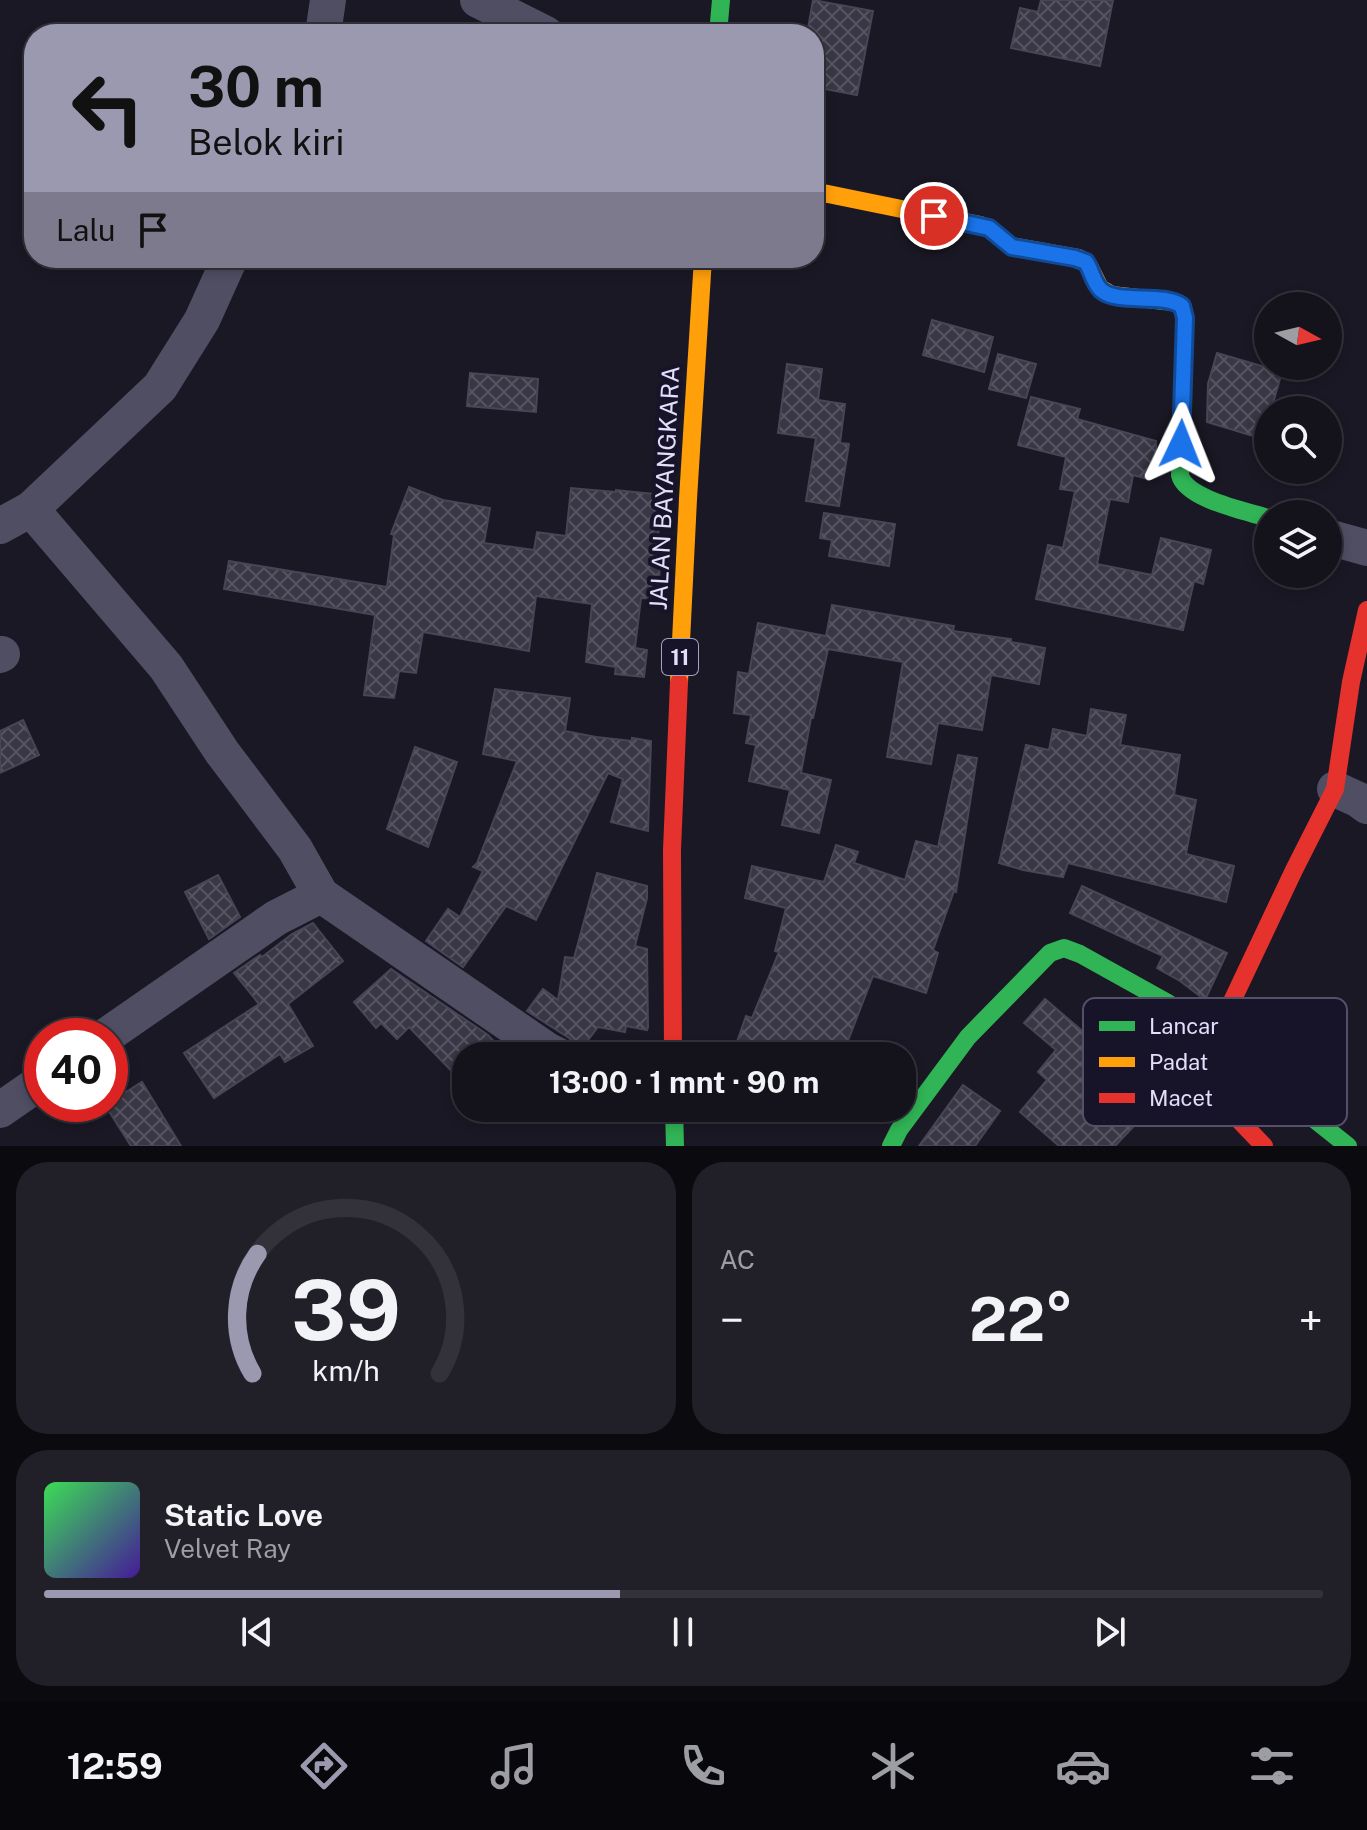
<!DOCTYPE html>
<html lang="id">
<meta charset="utf-8">
<style>
:root{--surface:#14121b;--page:#212028;--text:#f1f3f6;--muted:#9d9ea3;--line:#33323a;--accent:#9b99b0}
body{margin:0;font-family:"Public Sans",sans-serif;background:var(--page);color:var(--text);height:100vh;display:flex;flex-direction:column;font-size:30px;white-space:nowrap}
*{box-sizing:border-box;margin:0}
p{font-size:26px;color:var(--muted)}
.icon{flex:none;width:44px;height:44px;fill:none;stroke:currentColor;stroke-width:2;stroke-linecap:round;stroke-linejoin:round}
.map{position:relative;height:1146px;overflow:hidden}
.panel{display:flex;flex-direction:column;gap:16px;padding:16px;background:#0b0a0f;flex:1}
.panel>*{flex:none}
.top-card{position:absolute;left:24px;top:24px;width:800px;height:244px;border-radius:32px;box-shadow:0 4px 12px #0003,0 0 0 2px var(--line);background:#9b99b0;color:#111;overflow:hidden}
.needle{width:52px;rotate:98deg}
.controls{position:absolute;left:1254px;top:292px;display:grid;gap:16px}
.controls a{display:grid;place-items:center;width:88px;height:88px;border-radius:50%;background:var(--surface);box-shadow:0 4px 12px #0003,0 0 0 2px var(--line);font-size:40px}
.speed{position:absolute;left:24px;top:1018px;display:flex;gap:16px;font-size:40px;font-weight:700;text-align:center}
.speed>*{display:grid;place-content:center;width:104px;height:104px;border-radius:50%;background:var(--surface);box-shadow:0 4px 12px #0003,0 0 0 2px var(--line);line-height:1}
.speed .limit{border:12px solid #d22;background:#fff;color:#111}
.pin{position:absolute;display:grid;place-items:center;width:68px;height:68px;color:#fff;margin:-34px;border:4px solid #fff;border-radius:50%;box-shadow:0 2px 8px #0007}
.me{position:absolute;width:88px;margin:-44px;rotate:2deg;stroke-linejoin:round;filter:drop-shadow(0 0 6px #0008)}
.turn{display:flex;align-items:center;gap:28px;height:168px;padding:0 32px;font-size:36px}
.turn .icon{width:104px;height:104px;stroke-width:2.5}
.turn b{display:block;font-size:56px;line-height:68px}
.then{display:flex;align-items:center;height:76px;padding:0 32px;background:#0003;gap:16px;font-size:30px}
.big{font-size:60px;font-weight:700;line-height:1.1}
.panel .widget{flex:1;display:flex;flex-direction:column;justify-content:center;gap:12px;min-width:0;padding:0 28px;border-radius:32px;background:var(--page)}
.panel .dial{align-items:center;gap:0}
.dial svg{height:208px;overflow:visible;fill:none;stroke:var(--line);stroke-width:7;stroke-linecap:round;text-anchor:middle}
.dial text{fill:var(--text);stroke:none}
.song{display:flex;align-items:center;gap:24px}
.cover{width:96px;height:96px;border-radius:12px;background:linear-gradient(135deg,hsl(130 70% 55%),hsl(260 70% 35%))}
.played{height:8px;border-radius:4px;background:linear-gradient(90deg,var(--accent) 45%,var(--line) 45%)}
.keys{display:flex;justify-content:space-around;direction:ltr}
.heat{display:flex;justify-content:space-between;align-items:center;font-size:44px;direction:ltr}
.panel .tiles{flex:1;display:grid;gap:16px;grid-template-columns:1fr 1fr}
.widget:last-child{grid-column:span 2}
.trip{position:absolute;left:452px;top:1042px;width:464px;height:80px;border-radius:32px;background:var(--surface);box-shadow:0 4px 12px #0003,0 0 0 2px var(--line);font-weight:700;line-height:80px;text-align:center}
.menu{display:flex;height:128px;justify-content:space-around;align-items:center;background:#08070b;color:var(--muted)}
.menu .icon{width:56px;height:56px}
.menu .current{color:var(--accent)}
.menu b{font-size:36px;color:var(--text)}
.map>svg:first-child{display:block}
.building{fill:url(#building-cross-hatch);stroke:#474556;stroke-width:2}
.lines{fill:none;stroke-linecap:round;stroke-linejoin:round}
.street{stroke:#4f4e63;stroke-width:36}
.fast{stroke:#30b455;stroke-width:18}
.slow{stroke:#ff9f0a;stroke-width:18}
.jam{stroke:#e5322d;stroke-width:18}
.route-casing{stroke:#114b97;stroke-width:20}
.route{stroke:#1a73e8;stroke-width:14}
.labels{text-anchor:middle;stroke-width:8;stroke-linejoin:round;paint-order:stroke}
.shield{fill:#171329;stroke:#a4a2bd;stroke-width:2}
.shield-label{font-size:22px;font-weight:bold;fill:#e1dffc}
.street-label{font-size:24px;fill:#e1dffc;stroke:#171329}
.key{fill:#171329;stroke:#545068;stroke-width:2}
.key-label{font-size:22px;fill:#e1dffc}
</style>
<div class="map">
<svg width="1367" height="1146" viewBox="0 0 1367 1146">
<defs>
<pattern id="building-cross-hatch" width="8" height="8" patternUnits="userSpaceOnUse" patternTransform="scale(2)"><rect width="8" height="8" fill="#393745"/><path d="M0 0l8 8M0 8l8-8" fill="none" stroke="#555461"/></pattern>
</defs>
<rect width="100%" height="100%" fill="#1a1824"/>
<g class="building">
<polygon points="813,0 873,11 857,95 814,87 814,34 807,34"/>
<polygon points="1041,0 1113,0 1100,66 1011,48 1020,8 1038,12"/>
<polygon points="932,320 993,337 984,372 923,355"/>
<polygon points="1217,353 1282,372 1271,410 1268,410 1268,421 1263,439 1207,422 1208,384"/>
<polygon points="998,354 1036,364 1026,398 989,389"/>
<polygon points="787,364 822,369 818,400 845,404 840,443 849,444 839,506 806,501 816,438 778,433"/>
<polygon points="470,373 538,379 536,412 467,406"/>
<polygon points="1031,397 1080,409 1077,419 1156,441 1156,450 1148,479 1133,475 1128,502 1110,499 1097,564 1152,575 1161,538 1211,550 1203,584 1194,581 1183,630 1036,599 1048,545 1063,548 1075,491 1060,489 1066,457 1018,445"/>
<polygon points="409,487 443,500 490,508 484,543 534,550 537,532 566,536 571,488 616,492 616,490 663,495 657,544 661,544 658,599 641,598 635,648 647,650 644,677 615,674 616,667 586,662 592,604 536,596 529,651 423,632 416,673 399,671 394,698 364,695 375,615 224,589 229,561 387,587 394,535 391,534"/>
<polygon points="824,513 895,524 889,566 829,556 832,540 820,538"/>
<polygon points="832,605 954,626 953,631 1011,639 1011,642 1045,648 1039,684 991,675 982,730 938,723 931,764 887,757 903,662 828,649 813,718 811,718 801,773 831,780 819,833 782,825 790,790 749,781 756,745 746,743 751,715 734,713 738,672 749,674 758,623 826,636"/>
<polygon points="495,689 570,698 565,731 596,737 632,741 632,738 651,741 648,831 611,822 623,779 608,773 536,920 506,906 463,967 426,941 448,909 460,917 483,871 473,867 477,863 517,761 483,754"/>
<polygon points="1091,709 1126,715 1120,745 1180,755 1174,795 1196,800 1186,854 1234,866 1226,902 1068,863 1063,877 1023,870 999,863 1026,745 1049,750 1053,729 1087,736"/>
<polygon points="23,720 39,755 0,773 0,731"/>
<polygon points="415,747 457,762 428,847 387,829"/>
<polygon points="958,755 977,758 956,892 954,891 933,950 938,953 926,993 873,976 842,1056 732,1056 746,1016 752,1018 779,952 775,951 786,908 745,898 752,866 824,882 836,845 858,852 854,863 905,880 916,841 938,847"/>
<polygon points="597,873 647,886 647,898 635,946 647,949 648,1027 647,1030 626,1026 625,1032 598,1027 579,1052 576,1044 569,1038 527,1011 543,989 558,1000 565,957 574,958"/>
<polygon points="218,875 240,917 209,939 185,892"/>
<polygon points="1082,886 1227,953 1205,1000 1180,981 1157,968 1163,956 1070,913"/>
<polygon points="313,923 343,961 288,1004 313,1046 285,1062 280,1054 214,1098 184,1053 259,1004 234,973 260,955 262,957 292,934"/>
<polygon points="391,969 488,1035 500,1048 502,1045 519,1056 466,1056 466,1086 409,1027 397,1039 381,1023 376,1028 354,1002"/>
<polygon points="1045,999 1101,1047 1142,1017 1169,1036 1114,1075 1149,1110 1115,1146 1059,1146 1020,1112 1047,1080 1038,1072 1056,1050 1024,1023"/>
<polygon points="142,1082 181,1146 131,1146 105,1105 110,1104 110,1102"/>
<polygon points="963,1085 1000,1111 975,1146 919,1146"/>
</g>
<g class="lines">
<g class="street">
<polyline points="478,0 546,34"/>
<polyline points="323,34 328,0"/>
<polyline points="31,509 166,667 222,752 295,849 321,895"/>
<polyline points="0,526 31,509 160,387 202,320 230,258"/>
<polyline points="1328,537 1367,548"/>
<polyline points="0,655 2,654"/>
<polyline points="1335,789 1359,800 1367,806"/>
<polyline points="106,1036 276,918 321,895 547,1050 559,1056"/>
<polyline points="0,1110 42,1081"/>
</g>
<g class="fast">
<polyline points="718,34 721,0"/>
<path d="M1156,300C1174,303 1180,298 1185,318L1180,475C1186,499 1246,511 1268,518"/>
<polyline points="674,1108 675,1146"/>
<polyline points="891,1146 899,1130 968,1037 1050,953 1064,948 1080,954 1168,1003 1348,1146"/>
</g>
<g class="slow">
<polyline points="814,195 820,193 828,194 980,225 989,229 1011,246 1079,258 1089,266 1100,288 1112,295 1156,300"/>
<polyline points="679,682 688,499 703,258"/>
</g>
<g class="jam">
<polyline points="673,1056 672,850 679,682"/>
<polyline points="1264,1146 1213,1093 1210,1079 1217,1040 1226,1014 1294,870 1335,789 1351,682 1367,610"/>
</g>
</g>
<g class="lines">
<g class="route-casing">
<path id="route" d="M934,216L989,228L1012,247L1075,258L1086,262C1092,271 1093,282 1101,290C1118,305 1162,292 1182,306L1185,318L1181,444"/>
</g>
<use href="#route" class="route"/>
</g>
<g class="labels">
<rect class="shield" x="662" y="639" width="36" height="36" rx="6"/>
<g class="shield-label">
<text x="680" y="665">11</text>
</g>
<g class="street-label">
<text transform="translate(665 488) rotate(-87)" y="8">JALAN BAYANGKARA</text>
</g>
</g>
<rect x="1083" y="998" width="264" height="128" rx="12" class="key"/>
<rect x="1099" y="1021" width="36" height="10" fill="#30b455"/>
<rect x="1099" y="1057" width="36" height="10" fill="#ff9f0a"/>
<rect x="1099" y="1093" width="36" height="10" fill="#e5322d"/>
<g class="key-label">
<text x="1149" y="1034">Lancar</text>
<text x="1149" y="1070">Padat</text>
<text x="1149" y="1106">Macet</text>
</g>
</svg>
<div class="controls">
<a><svg class="needle" viewBox="-14 -14 28 28"><path d="M0-13l5 13h-10z" fill="#e53935"/><path d="M0 13l5-13h-10z" fill="#9d9ea3"/></svg></a>
<a><svg class="icon" aria-label="search" viewBox="0 0 24 24"><circle cx="10" cy="10" r="6"/><path d="M15 15l6 6"/></svg></a>
<a><svg class="icon" aria-label="layers" viewBox="0 0 24 24"><path d="M12 4l9 5-9 5-9-5zM3 14l9 5 9-5"/></svg></a>
</div>
<div class="speed"><div class="limit">40</div></div>
<div class="pin" style="left:934px;top:216px;background:#d93025"><svg class="icon" aria-label="arrive" viewBox="0 0 24 24"><path d="M6 21V4h12l-3 4 3 4H6"/></svg></div>
<svg class="me" style="left:1181px;top:444px" viewBox="-20 -20 40 40"><path d="M0-17L14 15 0 8-14 15z" fill="#1a73e8" stroke="#fff" stroke-width="4"/></svg>
<div class="trip">13:00 · 1 mnt · 90 m</div>
<div class="top-card">
<div class="turn"><svg class="icon" aria-label="left" viewBox="0 0 24 24"><path d="M17 20v-9H6M10 6l-5 5 5 5"/></svg><div><b>30 m</b>Belok kiri</div></div>
<div class="then">Lalu<svg class="icon" aria-label="arrive" viewBox="0 0 24 24"><path d="M6 21V4h12l-3 4 3 4H6"/></svg></div>
</div>
</div>
<section class="panel">
<div class="tiles">
<div class="widget dial"><svg viewBox="0 0 100 80">
<path d="M14 69A42 42 0 1 1 86 69"/>
<path d="M14 69A42 42 0 0 1 16 23" stroke="#9b99b0"/>
<text x="50" y="56" font-size="32" font-weight="700">39</text>
<text x="50" y="72" font-size="11">km/h</text>
</svg></div>
<div class="widget"><p>AC</p>
<div class="heat"><a>−</a><b class="big">22°</b><a>+</a></div>
</div>
<div class="widget">
<div class="song"><i class="cover"></i><div><b>Static Love</b><p>Velvet Ray</p></div></div>
<div class="played"></div>
<div class="keys"><svg class="icon" aria-label="previous" viewBox="0 0 24 24"><path d="M18 5L8 12l10 7zM5 5v14"/></svg><svg class="icon" aria-label="pause" viewBox="0 0 24 24"><path d="M8 5v14M16 5v14"/></svg><svg class="icon" aria-label="next" viewBox="0 0 24 24"><path d="M6 5l10 7-10 7zM19 5v14"/></svg></div>
</div>
</div>
</section>
<nav class="menu">
<b>12:59</b>
<svg class="icon current" aria-label="directions" viewBox="0 0 24 24"><path d="M12 3l9 9-9 9-9-9zM9 14v-3h6M13 9l2 2-2 2"/></svg>
<svg class="icon" aria-label="music" viewBox="0 0 24 24"><path d="M9 18V5l10-2v13"/><circle cx="6" cy="18" r="3"/><circle cx="16" cy="16" r="3"/></svg>
<svg class="icon" aria-label="phone" viewBox="0 0 24 24"><path d="M5 4h4l2 5-3 2q2 4 5 5l2-3 5 2v4C11 20 4 13 5 4z"/></svg>
<svg class="icon" aria-label="climate" viewBox="0 0 24 24"><path d="M12 3v18M4 7l16 10M4 17L20 7"/></svg>
<svg class="icon" aria-label="car" viewBox="0 0 24 24"><path d="M5 17H2v-5l4-1 3-4h7l3 4 3 1v5h-3M9 17h6M6 11h13"/><circle cx="7" cy="17" r="2"/><circle cx="17" cy="17" r="2"/></svg>
<svg class="icon" aria-label="filters" viewBox="0 0 24 24"><path d="M4 7h16M4 17h16"/><circle cx="9" cy="7" r="2"/><circle cx="15" cy="17" r="2"/></svg>
</nav>
